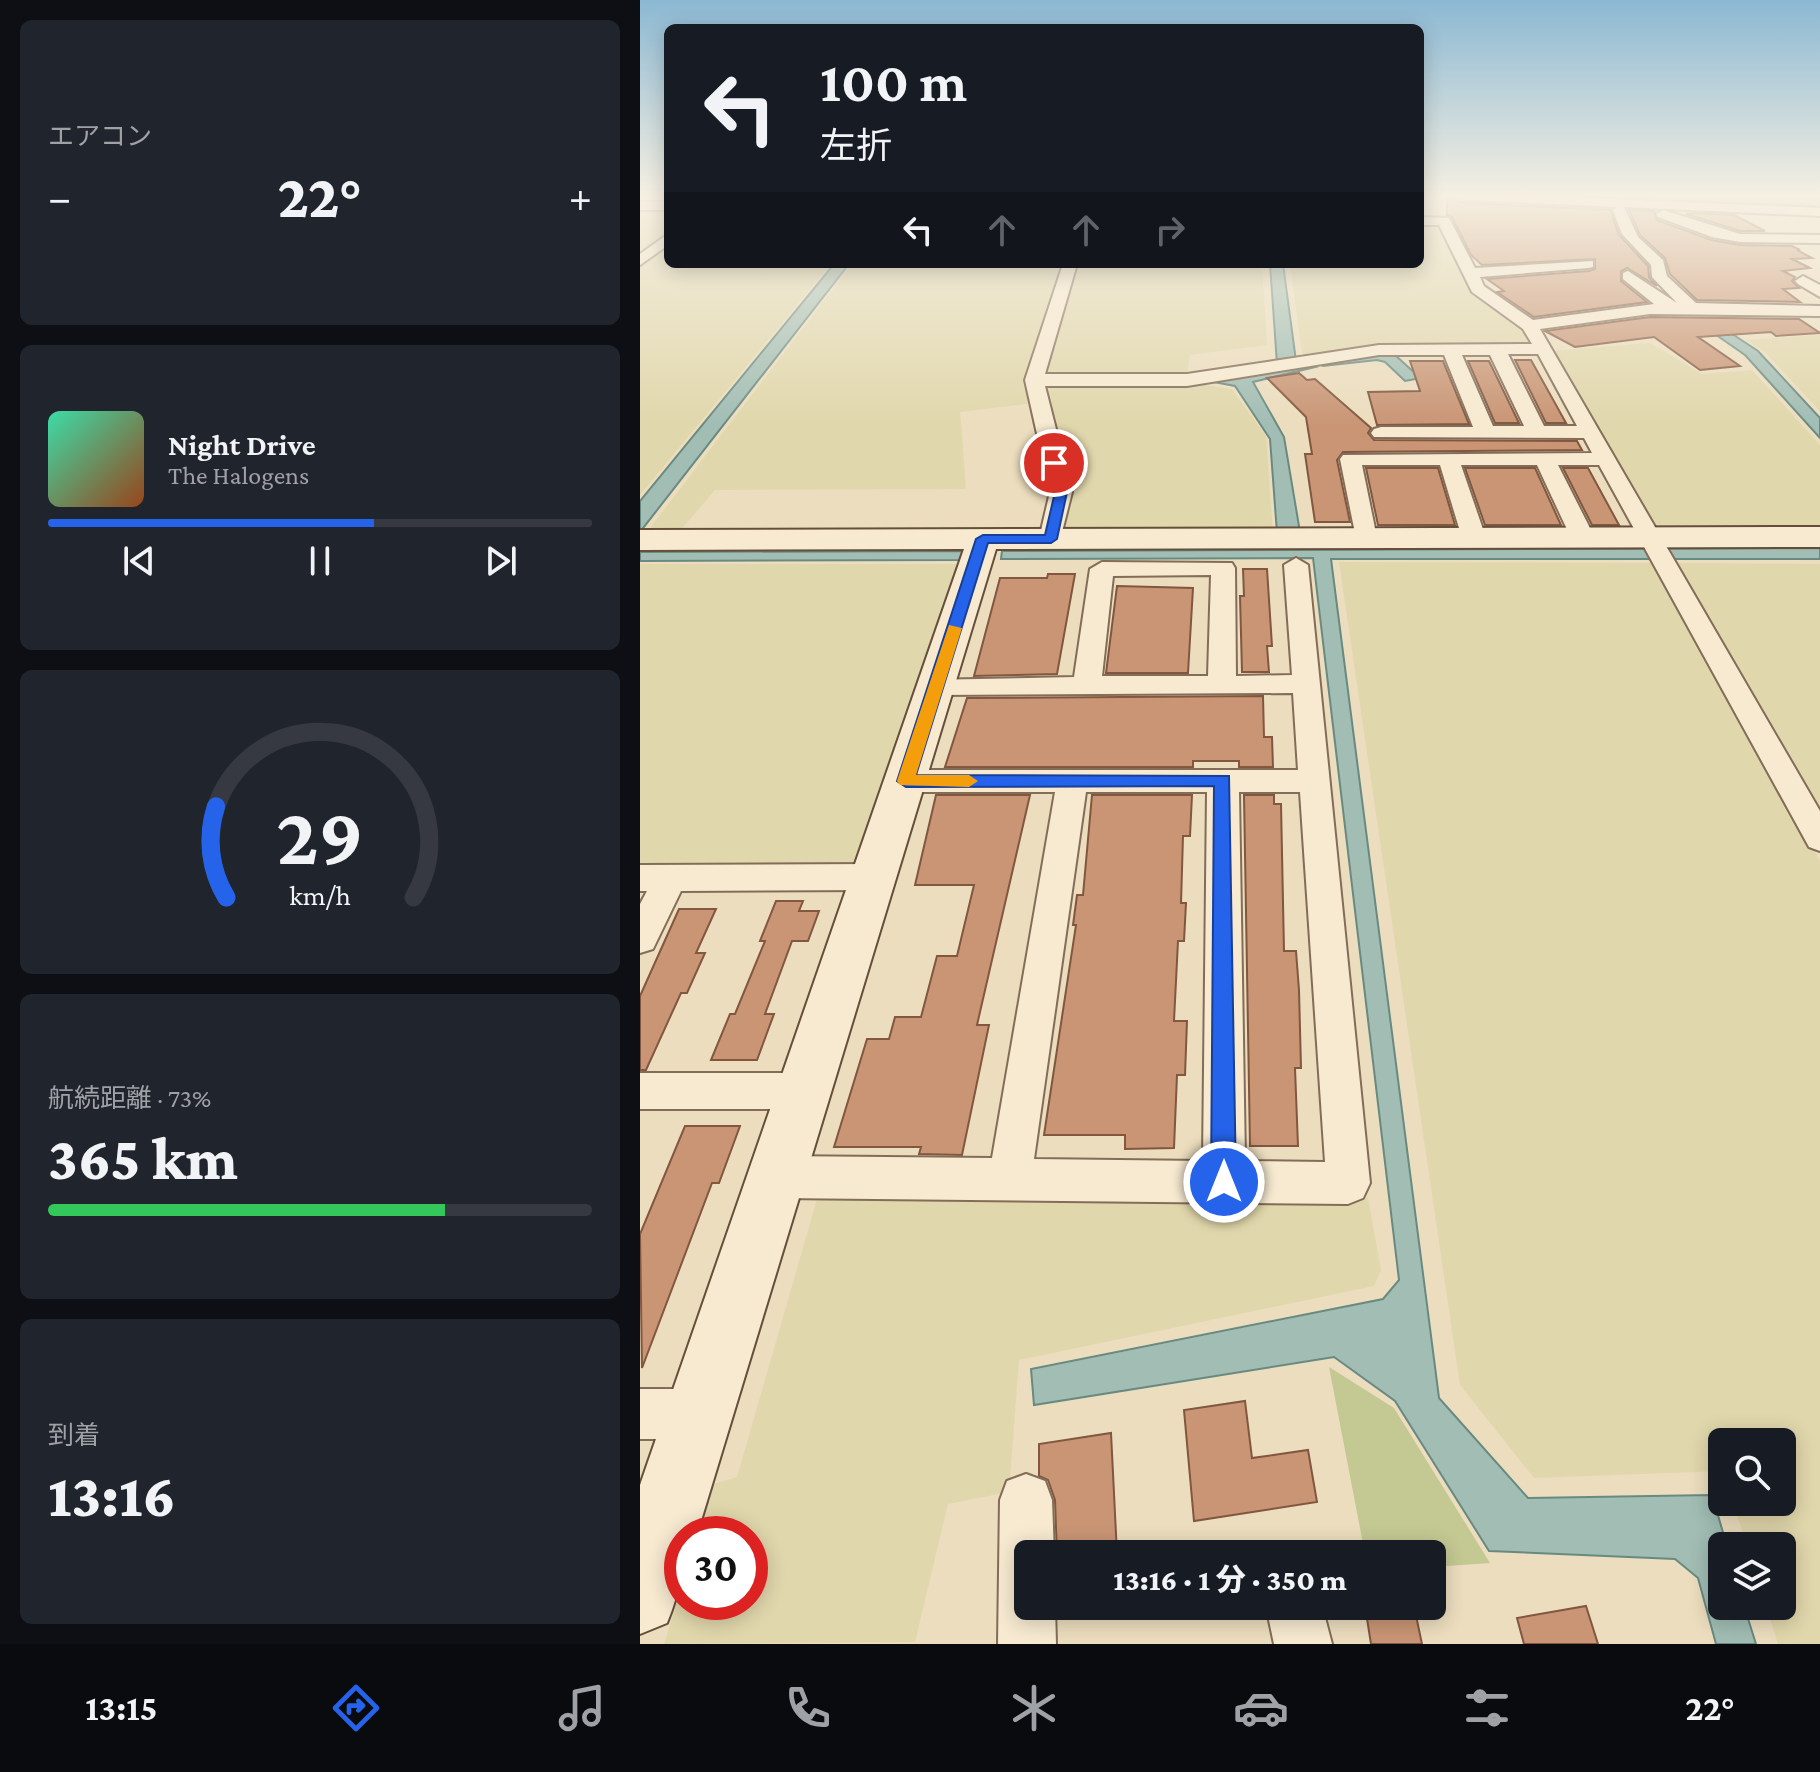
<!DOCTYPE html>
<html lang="ja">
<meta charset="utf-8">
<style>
:root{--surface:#171b24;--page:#20242c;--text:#f1f3f6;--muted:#9ea1a6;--line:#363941;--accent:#2563eb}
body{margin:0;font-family:"Crimson Pro","Noto Sans JP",serif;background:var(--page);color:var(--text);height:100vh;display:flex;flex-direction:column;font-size:30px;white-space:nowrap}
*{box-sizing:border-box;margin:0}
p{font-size:26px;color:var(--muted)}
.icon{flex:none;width:44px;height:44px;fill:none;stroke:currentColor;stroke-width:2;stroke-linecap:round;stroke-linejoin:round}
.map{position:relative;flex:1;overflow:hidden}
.drawer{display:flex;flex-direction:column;gap:20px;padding:20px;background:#0d0f14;width:640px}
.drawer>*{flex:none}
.banner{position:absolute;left:24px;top:24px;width:760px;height:244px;border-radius:12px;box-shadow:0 4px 20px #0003;background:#171b24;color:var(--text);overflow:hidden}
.tools{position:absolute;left:1068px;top:1428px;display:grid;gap:16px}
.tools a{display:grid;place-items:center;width:88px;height:88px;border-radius:12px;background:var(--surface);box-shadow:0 4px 20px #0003;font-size:40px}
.speed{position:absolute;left:24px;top:1516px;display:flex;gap:16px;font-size:40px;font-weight:700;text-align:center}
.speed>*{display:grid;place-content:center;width:104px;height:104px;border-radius:50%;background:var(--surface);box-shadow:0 4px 20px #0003;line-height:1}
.speed .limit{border:12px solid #d22;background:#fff;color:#111}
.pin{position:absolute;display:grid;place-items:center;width:68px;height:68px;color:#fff;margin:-34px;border:4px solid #fff;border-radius:50%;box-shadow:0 2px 8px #0007}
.me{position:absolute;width:88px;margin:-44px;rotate:0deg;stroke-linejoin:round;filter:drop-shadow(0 0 6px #0008)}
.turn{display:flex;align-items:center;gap:28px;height:168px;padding:0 24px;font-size:36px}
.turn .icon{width:104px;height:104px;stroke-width:2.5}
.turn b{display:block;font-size:56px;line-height:68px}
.lanes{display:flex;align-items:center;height:76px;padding:0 24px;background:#0003;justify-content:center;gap:40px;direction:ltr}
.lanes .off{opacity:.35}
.big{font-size:60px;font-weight:800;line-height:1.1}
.drawer .tile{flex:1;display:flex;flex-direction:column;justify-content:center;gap:12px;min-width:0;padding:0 28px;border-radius:12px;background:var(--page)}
.drawer .dial{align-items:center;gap:0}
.dial svg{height:208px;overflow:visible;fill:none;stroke:var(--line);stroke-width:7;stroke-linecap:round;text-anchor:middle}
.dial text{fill:var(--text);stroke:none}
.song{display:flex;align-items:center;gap:24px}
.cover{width:96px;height:96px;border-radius:12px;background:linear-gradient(135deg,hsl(160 70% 55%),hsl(20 70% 35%))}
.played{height:8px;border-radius:4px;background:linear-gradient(90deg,var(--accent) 60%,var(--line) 60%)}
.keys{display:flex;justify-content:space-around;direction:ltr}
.heat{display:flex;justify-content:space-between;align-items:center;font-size:44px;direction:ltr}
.charge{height:12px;border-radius:6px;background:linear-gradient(90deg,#34c759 73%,var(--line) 0)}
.trip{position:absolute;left:374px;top:1540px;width:432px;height:80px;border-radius:12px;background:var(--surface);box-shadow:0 4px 20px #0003;font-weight:800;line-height:80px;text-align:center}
.tab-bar{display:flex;height:128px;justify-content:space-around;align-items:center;background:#090b0e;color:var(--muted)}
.tab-bar .icon{width:56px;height:56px}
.tab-bar .current{color:var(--accent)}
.tab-bar b{font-size:36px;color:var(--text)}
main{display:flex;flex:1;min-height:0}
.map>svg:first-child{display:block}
.farmland{fill:#e1d7ac}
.green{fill:#c4c993}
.water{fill:#a1bdb4;stroke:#698a81;stroke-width:2}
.building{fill:#c99575;stroke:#81573f;stroke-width:2}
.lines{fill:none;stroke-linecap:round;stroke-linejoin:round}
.street-casing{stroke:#836d58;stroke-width:4}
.secondary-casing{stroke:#654f3b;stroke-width:4}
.street{fill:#f7ead1;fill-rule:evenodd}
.secondary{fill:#f7ead1;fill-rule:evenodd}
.route{fill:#2563eb;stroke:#184099;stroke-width:2}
.slow{fill:#f59e0b}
</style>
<main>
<section class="drawer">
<div class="tile"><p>エアコン</p>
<div class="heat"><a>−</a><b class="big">22°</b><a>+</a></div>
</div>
<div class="tile">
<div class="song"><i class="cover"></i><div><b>Night Drive</b><p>The Halogens</p></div></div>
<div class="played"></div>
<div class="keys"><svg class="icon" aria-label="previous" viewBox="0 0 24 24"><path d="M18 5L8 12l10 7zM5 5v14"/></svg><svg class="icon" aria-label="pause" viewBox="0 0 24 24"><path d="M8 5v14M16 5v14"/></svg><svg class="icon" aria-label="next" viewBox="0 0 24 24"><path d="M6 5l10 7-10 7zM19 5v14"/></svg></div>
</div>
<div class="tile dial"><svg viewBox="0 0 100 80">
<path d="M14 69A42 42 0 1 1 86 69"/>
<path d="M14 69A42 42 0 0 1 10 34" stroke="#2563eb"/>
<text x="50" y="56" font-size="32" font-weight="700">29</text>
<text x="50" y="72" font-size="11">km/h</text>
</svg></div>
<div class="tile"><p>航続距離 · 73%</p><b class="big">365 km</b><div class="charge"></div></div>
<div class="tile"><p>到着</p><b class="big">13:16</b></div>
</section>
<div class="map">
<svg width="1180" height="1644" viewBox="0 0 1180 1644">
<rect width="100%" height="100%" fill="#ecddbe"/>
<g class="farmland">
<polygon points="0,208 28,208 28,233 0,256"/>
<polygon points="780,222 802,224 834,290 885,326 896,345 663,360 650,264 780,264"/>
<polygon points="28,242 28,264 191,264 0,495 0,265"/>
<polygon points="212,264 423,264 386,373 394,403 320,412 326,489 75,490 39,532 7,532"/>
<polygon points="437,264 622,264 627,345 550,355 546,377 403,377"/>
<polygon points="1180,335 1180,411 1125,352 1106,340"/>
<polygon points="1010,343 1062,374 1112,370 1180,445 1180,531 1024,532 1010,525 913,351"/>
<polygon points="551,383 592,389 626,436 633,532 424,532 433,488 405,384"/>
<polygon points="699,562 1016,563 1180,861 1180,1644 1138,1644 1126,1606 1142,1606 1142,1546 1107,1546 1093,1502 1142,1502 1142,1442 1082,1442 1082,1471 894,1478 820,1385"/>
<polygon points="1033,563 1180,564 1180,819"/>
<polygon points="0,564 321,564 219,866 0,867"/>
<polygon points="728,1198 741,1270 734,1286 379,1360 369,1492 308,1504 275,1642 24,1644 42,1586 42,1602 110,1602 110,1534 58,1534 73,1484 97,1477 177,1199"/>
</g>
<polygon class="green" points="689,1367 754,1408 850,1563 792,1567 792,1554 725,1554"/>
<g class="water">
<polygon points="917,196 1180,196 1180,206"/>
<polygon points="194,264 209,264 0,532 0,501"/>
<polygon points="630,264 643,264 656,361 675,367 613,382 644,437 660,532 637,533 630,439 595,386 563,380 637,364"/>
<polygon points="1074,322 1118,351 1180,418 1180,438 1105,355 1059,323"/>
<polygon points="744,352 755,355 777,375 776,379 765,381 745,362 737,360 683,366 679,362"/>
<polygon points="1180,548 1180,559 691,559 799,1398 888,1498 1072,1495 1087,1546 1082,1546 1082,1606 1104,1606 1116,1644 1076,1644 1058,1578 1035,1559 849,1551 755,1401 694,1357 394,1405 391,1369 743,1299 759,1280 673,558 361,559 362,551"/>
<polygon points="326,551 322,560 0,561 0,552"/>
</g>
<g class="building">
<polygon points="807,197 825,203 970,210 979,235 1008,266 1009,277 1017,286 987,268 981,271 981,281 1007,302 894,317 857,292 864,291 847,279 949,271 955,269 955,259 842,265 831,255 812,217 807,215"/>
<polygon points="989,210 1014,211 1017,220 1071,240 1100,245 1152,246 1160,250 1157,250 1172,258 1152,259 1170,268 1143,271 1155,277 1152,281 1159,288 1143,289 1160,302 1057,300 1030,274 1025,258 1000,235"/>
<polygon points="1052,213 1094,215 1125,231 1100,231 1046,214"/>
<polygon points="1010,317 1159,319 1180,333 1136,336 1131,332 1058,337 1100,366 1060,370 1014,337 935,347 905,331"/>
<polygon points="875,360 891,360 926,423 906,423"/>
<polygon points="770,361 803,361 829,424 737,425 728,392 780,391"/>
<polygon points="828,361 849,361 879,423 855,423"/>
<polygon points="659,373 667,380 675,379 731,428 728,433 734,440 937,441 942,450 703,452 697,460 710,522 675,522 665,454 672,454 666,417 627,378"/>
<polygon points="726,468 798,468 815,525 738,525"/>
<polygon points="825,468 895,468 921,525 845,525"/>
<polygon points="923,468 948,468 979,525 952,525"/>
<polygon points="603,569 627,569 632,646 627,646 629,672 602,672 600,596 604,596"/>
<polygon points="408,574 435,574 417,674 334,676 360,578 407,578"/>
<polygon points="477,586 553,588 548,673 466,673"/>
<polygon points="623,696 624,737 632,737 633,767 599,767 599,761 553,761 553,767 305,767 327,698"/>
<polygon points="296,795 390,795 337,1025 349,1025 322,1155 279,1154 281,1147 194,1147 227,1039 249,1039 255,1017 281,1017 297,956 317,956 334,885 275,885"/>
<polygon points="452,795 552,795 550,836 543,836 541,903 546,903 544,941 538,941 534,1021 547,1021 545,1075 537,1075 534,1148 485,1149 485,1135 404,1135 436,925 433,925 437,895 443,895"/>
<polygon points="604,795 634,795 634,804 641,804 644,951 656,951 659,990 661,1068 655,1068 658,1146 610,1146"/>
<polygon points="136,901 163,901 159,911 179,911 168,941 152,941 125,1014 134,1014 117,1060 71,1060 90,1014 95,1014 125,941 120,941"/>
<polygon points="39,909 76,909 56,953 65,953 47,993 41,993 6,1070 0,1070 0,996"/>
<polygon points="45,1126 100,1126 79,1183 72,1183 2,1368 0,1234"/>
<polygon points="605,1401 612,1458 668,1450 677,1502 554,1521 544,1410"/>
<polygon points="471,1433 477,1554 417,1554 415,1500 408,1480 399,1476 399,1444"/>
<polygon points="725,1606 774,1606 782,1644 731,1644"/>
<polygon points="946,1606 958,1644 884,1644 877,1618"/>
</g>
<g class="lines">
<g class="street-casing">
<g id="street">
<path d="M819,196H903L1180,208V216L984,207L998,237L1023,260L1027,276L1056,303L1180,306V316L1010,314L900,329L1180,811V851L1169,847L959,465H918L955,538L943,545L931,538L897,465H821L846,538L834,545L822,538L800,465H722L737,538L725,545L717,543L700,459L703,455L952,453L944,438L734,437L731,433L734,429L741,427H833L804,355H739L547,386H405L432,492L419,544L411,546L399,539L410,492L385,380L423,264H437L405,374H547L739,345L892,344L883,329L832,292L799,225H780V217L809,218L835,268L953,261V267L948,268L840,277L844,286L893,320L1014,304L983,279V273L988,271L1037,303L1012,277L1011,265L982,234L973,210L977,207L825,200ZM868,354H898L937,426H904ZM822,355H850L884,426H853Z"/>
<rect x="0" y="202" width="28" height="8"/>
<polygon points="1023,210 1100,234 1180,235 1180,243 1100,242 1072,237 1018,217 1016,214"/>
<polygon points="28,234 28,245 0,265 0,254"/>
<polygon points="1163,276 1180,285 1180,297 1158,284 1155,281"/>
<path d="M656,558L668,565L730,1183L723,1198L708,1204L138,1198L123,1192L117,1177L123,1162L138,1156L352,1158L415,792H266L255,789L251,781L255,773L266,770H658L653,693L295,695L285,692L281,686L285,680L434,677L450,569L462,562L592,563L595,568L596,676L652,675L644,565ZM571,575L568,676H462L473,576ZM446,792H567L563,1161L394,1159ZM599,792H660L685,1162L605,1161Z"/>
<polygon points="235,864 247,868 252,877 247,886 235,890 41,891 13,949 0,953 0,904 7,891 0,891 0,865"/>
<polygon points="0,1073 166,1073 180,1078 186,1091 180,1104 166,1109 0,1109"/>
<polygon points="0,1389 60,1389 78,1396 85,1414 78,1432 60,1439 0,1439"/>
<polygon points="386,1474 405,1481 412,1500 414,1554 388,1554 388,1606 415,1606 416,1644 358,1644 360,1500 367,1481"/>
<polygon points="626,1606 682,1606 692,1644 634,1644"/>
</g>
</g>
<g class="secondary-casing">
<path id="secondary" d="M1180,527V547L356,549L57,1534H42C42,1570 41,1589 27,1623L0,1634V1485L324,549L0,550V530Z"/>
</g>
<use href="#street" class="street"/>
<use href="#secondary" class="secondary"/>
</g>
<linearGradient id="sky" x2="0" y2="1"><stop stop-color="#8bb8d3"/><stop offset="0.46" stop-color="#f6f0e2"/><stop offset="1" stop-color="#f6f0e2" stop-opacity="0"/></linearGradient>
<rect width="1180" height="426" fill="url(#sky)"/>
<polygon class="route" points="414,460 420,463 427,492 417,539 411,543 348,543 276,775 589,776 596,1182 592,1190 584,1194 575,1190 571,1182 574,786 266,787 257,781 336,539 343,535 405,535 415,492 408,463"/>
<polygon class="slow" points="309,625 322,628 276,775 329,775 338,781 329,787 260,785 257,781"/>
</svg>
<div class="tools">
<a><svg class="icon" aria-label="search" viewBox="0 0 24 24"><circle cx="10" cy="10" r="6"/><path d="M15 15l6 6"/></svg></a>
<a><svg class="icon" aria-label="layers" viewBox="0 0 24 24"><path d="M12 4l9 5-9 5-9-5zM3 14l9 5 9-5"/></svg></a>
</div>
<div class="speed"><div class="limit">30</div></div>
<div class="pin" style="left:414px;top:463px;background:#d93025"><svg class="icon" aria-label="arrive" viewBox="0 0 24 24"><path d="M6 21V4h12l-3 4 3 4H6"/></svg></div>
<svg class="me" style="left:584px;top:1182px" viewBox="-20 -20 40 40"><circle r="17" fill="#2563eb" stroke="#fff" stroke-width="3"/><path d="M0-11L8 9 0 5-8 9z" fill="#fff"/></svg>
<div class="trip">13:16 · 1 分 · 350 m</div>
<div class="banner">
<div class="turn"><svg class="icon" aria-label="left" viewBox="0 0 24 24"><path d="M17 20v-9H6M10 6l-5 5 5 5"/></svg><div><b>100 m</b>左折</div></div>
<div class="lanes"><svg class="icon" aria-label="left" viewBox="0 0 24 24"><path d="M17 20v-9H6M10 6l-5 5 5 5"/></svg><svg class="icon off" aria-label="ahead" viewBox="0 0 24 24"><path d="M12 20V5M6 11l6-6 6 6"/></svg><svg class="icon off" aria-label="ahead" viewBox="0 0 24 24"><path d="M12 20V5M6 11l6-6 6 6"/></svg><svg class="icon off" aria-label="right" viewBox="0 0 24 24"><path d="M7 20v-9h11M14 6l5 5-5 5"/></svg></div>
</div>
</div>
</main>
<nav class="tab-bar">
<b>13:15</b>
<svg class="icon current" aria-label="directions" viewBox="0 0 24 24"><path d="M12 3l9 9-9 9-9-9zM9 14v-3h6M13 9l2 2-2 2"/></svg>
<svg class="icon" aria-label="music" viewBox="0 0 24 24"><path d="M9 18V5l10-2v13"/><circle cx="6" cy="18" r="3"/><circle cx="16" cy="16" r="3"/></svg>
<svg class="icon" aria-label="phone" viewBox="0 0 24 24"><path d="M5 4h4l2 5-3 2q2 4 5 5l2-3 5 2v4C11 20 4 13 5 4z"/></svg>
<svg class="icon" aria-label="climate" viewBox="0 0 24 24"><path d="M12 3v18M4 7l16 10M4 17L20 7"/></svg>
<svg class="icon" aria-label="car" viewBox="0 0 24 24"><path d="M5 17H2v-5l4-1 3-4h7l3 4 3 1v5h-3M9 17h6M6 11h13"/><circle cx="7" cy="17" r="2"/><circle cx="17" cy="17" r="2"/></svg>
<svg class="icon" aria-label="filters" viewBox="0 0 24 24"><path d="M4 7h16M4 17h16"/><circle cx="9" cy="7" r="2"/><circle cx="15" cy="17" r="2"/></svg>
<b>22°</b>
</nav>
